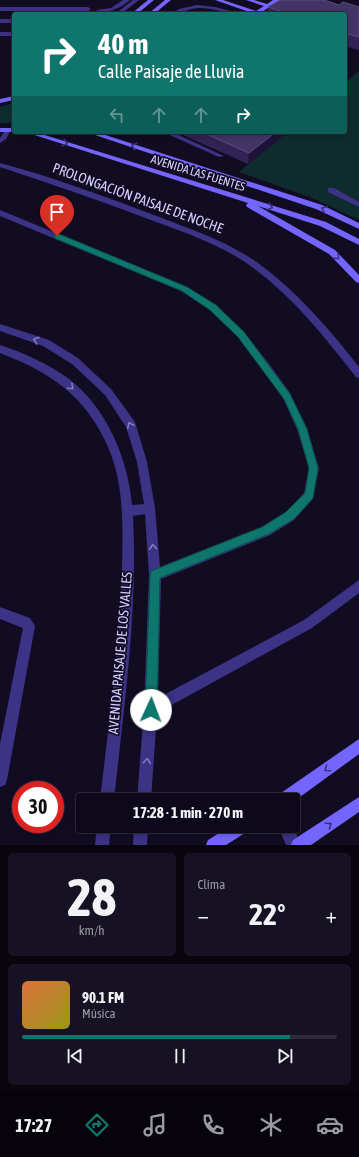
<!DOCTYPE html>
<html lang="es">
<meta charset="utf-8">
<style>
:root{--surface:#0e091a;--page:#171223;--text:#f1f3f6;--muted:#9b9aa2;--line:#2e2a39;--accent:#0f766e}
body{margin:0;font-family:"Asap Condensed",sans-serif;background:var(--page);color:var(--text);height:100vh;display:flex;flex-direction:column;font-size:15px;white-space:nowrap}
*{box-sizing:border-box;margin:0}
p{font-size:13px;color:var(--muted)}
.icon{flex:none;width:22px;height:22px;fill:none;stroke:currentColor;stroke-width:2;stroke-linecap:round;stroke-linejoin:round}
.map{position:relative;height:845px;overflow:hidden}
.side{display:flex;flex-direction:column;gap:8px;padding:8px;background:#08050e;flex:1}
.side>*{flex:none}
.hud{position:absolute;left:12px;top:12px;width:335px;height:122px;border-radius:4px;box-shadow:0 2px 6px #0003,0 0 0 1px var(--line);background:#0f766e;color:#fff;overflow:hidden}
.speed{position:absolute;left:12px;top:781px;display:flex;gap:8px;font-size:20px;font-weight:700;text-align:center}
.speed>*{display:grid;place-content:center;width:52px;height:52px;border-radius:50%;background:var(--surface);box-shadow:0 2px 6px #0003,0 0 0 1px var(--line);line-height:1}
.speed .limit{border:6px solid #d22;background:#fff;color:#111}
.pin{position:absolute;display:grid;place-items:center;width:34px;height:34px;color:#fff;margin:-41px -17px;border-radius:50% 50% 50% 0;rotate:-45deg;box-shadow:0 0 4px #0007}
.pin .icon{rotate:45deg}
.me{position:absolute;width:44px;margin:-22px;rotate:2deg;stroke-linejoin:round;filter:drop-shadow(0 0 3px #0008)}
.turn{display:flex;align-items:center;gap:14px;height:84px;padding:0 20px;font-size:18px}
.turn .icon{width:52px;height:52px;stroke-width:2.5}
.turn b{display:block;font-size:28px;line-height:34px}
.lanes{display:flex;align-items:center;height:38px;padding:0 20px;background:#0003;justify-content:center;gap:20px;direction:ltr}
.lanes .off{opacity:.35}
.big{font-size:30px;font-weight:700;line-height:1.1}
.side .card{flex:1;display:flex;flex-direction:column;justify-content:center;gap:6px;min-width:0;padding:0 14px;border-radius:6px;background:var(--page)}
.side .dial{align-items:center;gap:0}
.dial b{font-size:52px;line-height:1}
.song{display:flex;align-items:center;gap:12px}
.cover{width:48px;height:48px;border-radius:6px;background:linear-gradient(135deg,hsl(20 70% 55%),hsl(60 70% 35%))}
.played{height:4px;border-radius:2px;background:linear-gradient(90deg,var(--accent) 85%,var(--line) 85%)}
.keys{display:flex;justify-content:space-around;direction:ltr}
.heat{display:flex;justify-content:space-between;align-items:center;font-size:22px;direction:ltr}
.side .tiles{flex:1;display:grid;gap:8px;grid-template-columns:1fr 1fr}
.card:last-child{grid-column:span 2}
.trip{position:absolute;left:76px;top:793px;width:224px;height:40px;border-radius:4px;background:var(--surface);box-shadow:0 2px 6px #0003,0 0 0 1px var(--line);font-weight:700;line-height:40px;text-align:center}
.dock{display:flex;height:64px;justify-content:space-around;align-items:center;background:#06040a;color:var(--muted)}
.dock .icon{width:28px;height:28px}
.dock .selected{color:var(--accent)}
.dock b{font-size:18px;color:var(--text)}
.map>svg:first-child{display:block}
.green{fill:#0e2c2d}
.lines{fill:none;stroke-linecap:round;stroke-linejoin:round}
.lane{fill:#3c3286;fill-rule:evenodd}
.street{fill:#3c3286;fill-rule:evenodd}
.secondary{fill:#7565ff;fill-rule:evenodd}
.wall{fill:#312353}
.shaded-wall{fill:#1d1238}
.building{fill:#423565;stroke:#5a4d7e}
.oneway{stroke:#3a307b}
.oneway2{stroke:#8278bc}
.route{fill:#0f766e;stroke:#0a4d48}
.labels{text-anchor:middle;stroke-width:3.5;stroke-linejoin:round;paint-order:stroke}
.far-street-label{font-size:12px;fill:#d7ceff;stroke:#120c23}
.street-label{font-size:14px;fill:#d7ceff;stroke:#120c23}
</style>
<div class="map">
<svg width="359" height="845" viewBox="0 0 359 845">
<rect width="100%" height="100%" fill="#120c23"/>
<g class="green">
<polygon points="359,71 359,220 312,198 239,172 288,132 345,132 345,83"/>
<polygon points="9,104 14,104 14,123 0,123 0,107"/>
</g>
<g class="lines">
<g class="lane">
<path d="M123,0H130C122,7 106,16 96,10L111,8Z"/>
<polygon points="133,0 139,0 121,14 115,14"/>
<path d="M197,5L215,7L243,14C228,14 214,8 199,8C189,8 181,14 171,14L179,9Z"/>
<polygon points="0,7 88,7 91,9 88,11 0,11"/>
<rect x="0" y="19" width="14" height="4"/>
<rect x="0" y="32" width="14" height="4"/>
<polygon points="163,132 172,132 224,156 219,157"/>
<polygon points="328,188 334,188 359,202 359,207 328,192"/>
</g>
<g class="street">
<polygon points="6,129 11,130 6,139 0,143 0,138"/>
<path d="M0,163C52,177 104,196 154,215C190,229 227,241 258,263C298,292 329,329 359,367V378L356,377C325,337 293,297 252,267C222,245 186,233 151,220C101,201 51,184 0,167Z"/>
<path d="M0,210L187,287L216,306L244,332L269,364L290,393L307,429L319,468L313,499L294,520L270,535L161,579L158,698L304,620L359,580V593L312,628L157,713L151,800H137L144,709L149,575L145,514L133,516C138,611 124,706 114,800H100C109,722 120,644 122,566C123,526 124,483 108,447C86,396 50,372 0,353V345C24,353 49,364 69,379C107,408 128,459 132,505L144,504L137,462L126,427L105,395L72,364L43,346L0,331V324L49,340L78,358L111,389L135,422L147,462L155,508L160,567L262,527L286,512L304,493L309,468L297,429L283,398L238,336L210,310L181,291L0,216Z"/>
<polygon points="0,607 30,618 35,626 7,780 5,785 0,787 0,744 23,628 0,619"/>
<polygon points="97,826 111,826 109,845 95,845"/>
<polygon points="134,826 148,826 147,845 133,845"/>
<polygon points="278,826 293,826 301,845 286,845"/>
</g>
<g class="secondary">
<polygon points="148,0 154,0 137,14 131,14"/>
<polygon points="165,0 171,0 154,14 148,14"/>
<polygon points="215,0 223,0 256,11 264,6 246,0 254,0 267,4 273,0 280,0 259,14 255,14"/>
<polygon points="14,96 14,100 0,103 0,99"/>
<rect x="0" y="128" width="14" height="4"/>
<polygon points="25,132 35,132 326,222 359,239 359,245 320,226 258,206 335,250 359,275 359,283 356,282 329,254 247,207 246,205 248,203"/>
<polygon points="86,132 96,132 322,205 359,223 359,229 316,209"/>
<polygon points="359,739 359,754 293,802 293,800 276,800 278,795"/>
<polygon points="359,797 359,812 311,845 291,845 293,840"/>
<polygon points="230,826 250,826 248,831 226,845 206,845 208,840"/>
</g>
</g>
<g class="wall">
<polygon points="339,5 359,7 359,50 345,46 345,14 267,14 268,7"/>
<polygon points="176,132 288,132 248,164"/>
</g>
<polygon class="shaded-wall" points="276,132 288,132 248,164 249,153"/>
<g class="building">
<polygon points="280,0 324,0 339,5 343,2 359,7 359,37 345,33 345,14 288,14 268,7"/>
<polygon points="202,132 276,132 249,153"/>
</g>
<defs><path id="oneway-chevron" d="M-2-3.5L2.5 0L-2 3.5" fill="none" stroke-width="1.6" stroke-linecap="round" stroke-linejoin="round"/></defs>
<g class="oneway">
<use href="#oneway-chevron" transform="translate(65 143) rotate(17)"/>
<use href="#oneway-chevron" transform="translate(134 146) rotate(-162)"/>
<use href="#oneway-chevron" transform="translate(270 207) rotate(18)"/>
<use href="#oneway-chevron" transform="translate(324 209) rotate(-155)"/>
<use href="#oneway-chevron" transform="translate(337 257) rotate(45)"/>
<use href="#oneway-chevron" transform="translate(327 769) rotate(145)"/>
<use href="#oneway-chevron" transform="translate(329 825) rotate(-34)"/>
</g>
<g class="oneway2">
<use href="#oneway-chevron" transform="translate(36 340) rotate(-160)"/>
<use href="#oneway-chevron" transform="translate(71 387) rotate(42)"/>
<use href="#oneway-chevron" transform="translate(130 425) rotate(-116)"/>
<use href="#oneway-chevron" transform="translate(153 547) rotate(-94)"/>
<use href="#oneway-chevron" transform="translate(147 761) rotate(-85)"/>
</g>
<polygon class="route" points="54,234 59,234 187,287 216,305 244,332 290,394 307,429 318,468 313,498 294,519 269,534 160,578 157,710 155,714 151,716 147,714 145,710 150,575 151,571 262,527 286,512 305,493 309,468 298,429 284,399 238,337 210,310 182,291 54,238"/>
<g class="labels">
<g class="far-street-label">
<text transform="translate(198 173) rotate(17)" y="4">AVENIDA LAS FUENTES</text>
</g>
<g class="street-label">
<text transform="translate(138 198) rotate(20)" y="5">PROLONGACIÓN PAISAJE DE NOCHE</text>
<text transform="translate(120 653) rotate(-85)" y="5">AVENIDA PAISAJE DE LOS VALLES</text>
</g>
</g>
</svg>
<div class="speed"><div class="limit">30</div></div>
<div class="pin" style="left:57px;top:236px;background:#d93025"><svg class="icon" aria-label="arrive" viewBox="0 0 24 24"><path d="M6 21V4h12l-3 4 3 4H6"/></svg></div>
<svg class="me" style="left:151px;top:710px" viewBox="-20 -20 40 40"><circle r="19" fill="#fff"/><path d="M0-13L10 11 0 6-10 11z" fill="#0f766e"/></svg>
<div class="trip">17:28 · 1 min · 270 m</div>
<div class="hud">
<div class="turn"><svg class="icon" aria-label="right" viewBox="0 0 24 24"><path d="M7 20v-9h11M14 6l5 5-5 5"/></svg><div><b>40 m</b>Calle Paisaje de Lluvia</div></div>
<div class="lanes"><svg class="icon off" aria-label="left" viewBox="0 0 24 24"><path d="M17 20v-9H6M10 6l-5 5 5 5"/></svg><svg class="icon off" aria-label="ahead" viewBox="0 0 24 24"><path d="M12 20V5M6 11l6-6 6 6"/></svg><svg class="icon off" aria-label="ahead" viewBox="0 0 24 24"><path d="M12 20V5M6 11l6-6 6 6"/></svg><svg class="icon" aria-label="right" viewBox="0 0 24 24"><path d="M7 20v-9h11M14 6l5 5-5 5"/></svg></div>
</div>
</div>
<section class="side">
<div class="tiles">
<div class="card dial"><b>28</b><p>km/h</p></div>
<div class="card"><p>Clima</p>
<div class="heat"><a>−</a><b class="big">22°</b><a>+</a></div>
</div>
<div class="card">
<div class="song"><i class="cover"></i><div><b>90.1 FM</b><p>Música</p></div></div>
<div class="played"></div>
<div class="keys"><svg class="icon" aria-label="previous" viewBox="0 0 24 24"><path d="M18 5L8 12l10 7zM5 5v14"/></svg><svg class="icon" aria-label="pause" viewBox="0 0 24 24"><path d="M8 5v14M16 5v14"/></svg><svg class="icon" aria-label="next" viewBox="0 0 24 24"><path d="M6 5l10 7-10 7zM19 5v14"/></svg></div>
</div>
</div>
</section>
<nav class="dock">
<b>17:27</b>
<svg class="icon selected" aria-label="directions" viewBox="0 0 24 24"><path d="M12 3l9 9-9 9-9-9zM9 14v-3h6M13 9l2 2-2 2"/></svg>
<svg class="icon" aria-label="music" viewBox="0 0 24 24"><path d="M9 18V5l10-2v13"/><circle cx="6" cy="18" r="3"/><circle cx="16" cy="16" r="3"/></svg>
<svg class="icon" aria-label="phone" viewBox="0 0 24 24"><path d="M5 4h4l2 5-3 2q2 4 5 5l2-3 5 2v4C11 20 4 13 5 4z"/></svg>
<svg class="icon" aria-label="climate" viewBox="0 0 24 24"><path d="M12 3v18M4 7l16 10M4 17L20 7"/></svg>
<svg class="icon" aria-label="car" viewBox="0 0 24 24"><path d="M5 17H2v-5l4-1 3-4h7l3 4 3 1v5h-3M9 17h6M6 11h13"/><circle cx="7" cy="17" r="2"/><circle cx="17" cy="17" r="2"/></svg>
</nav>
